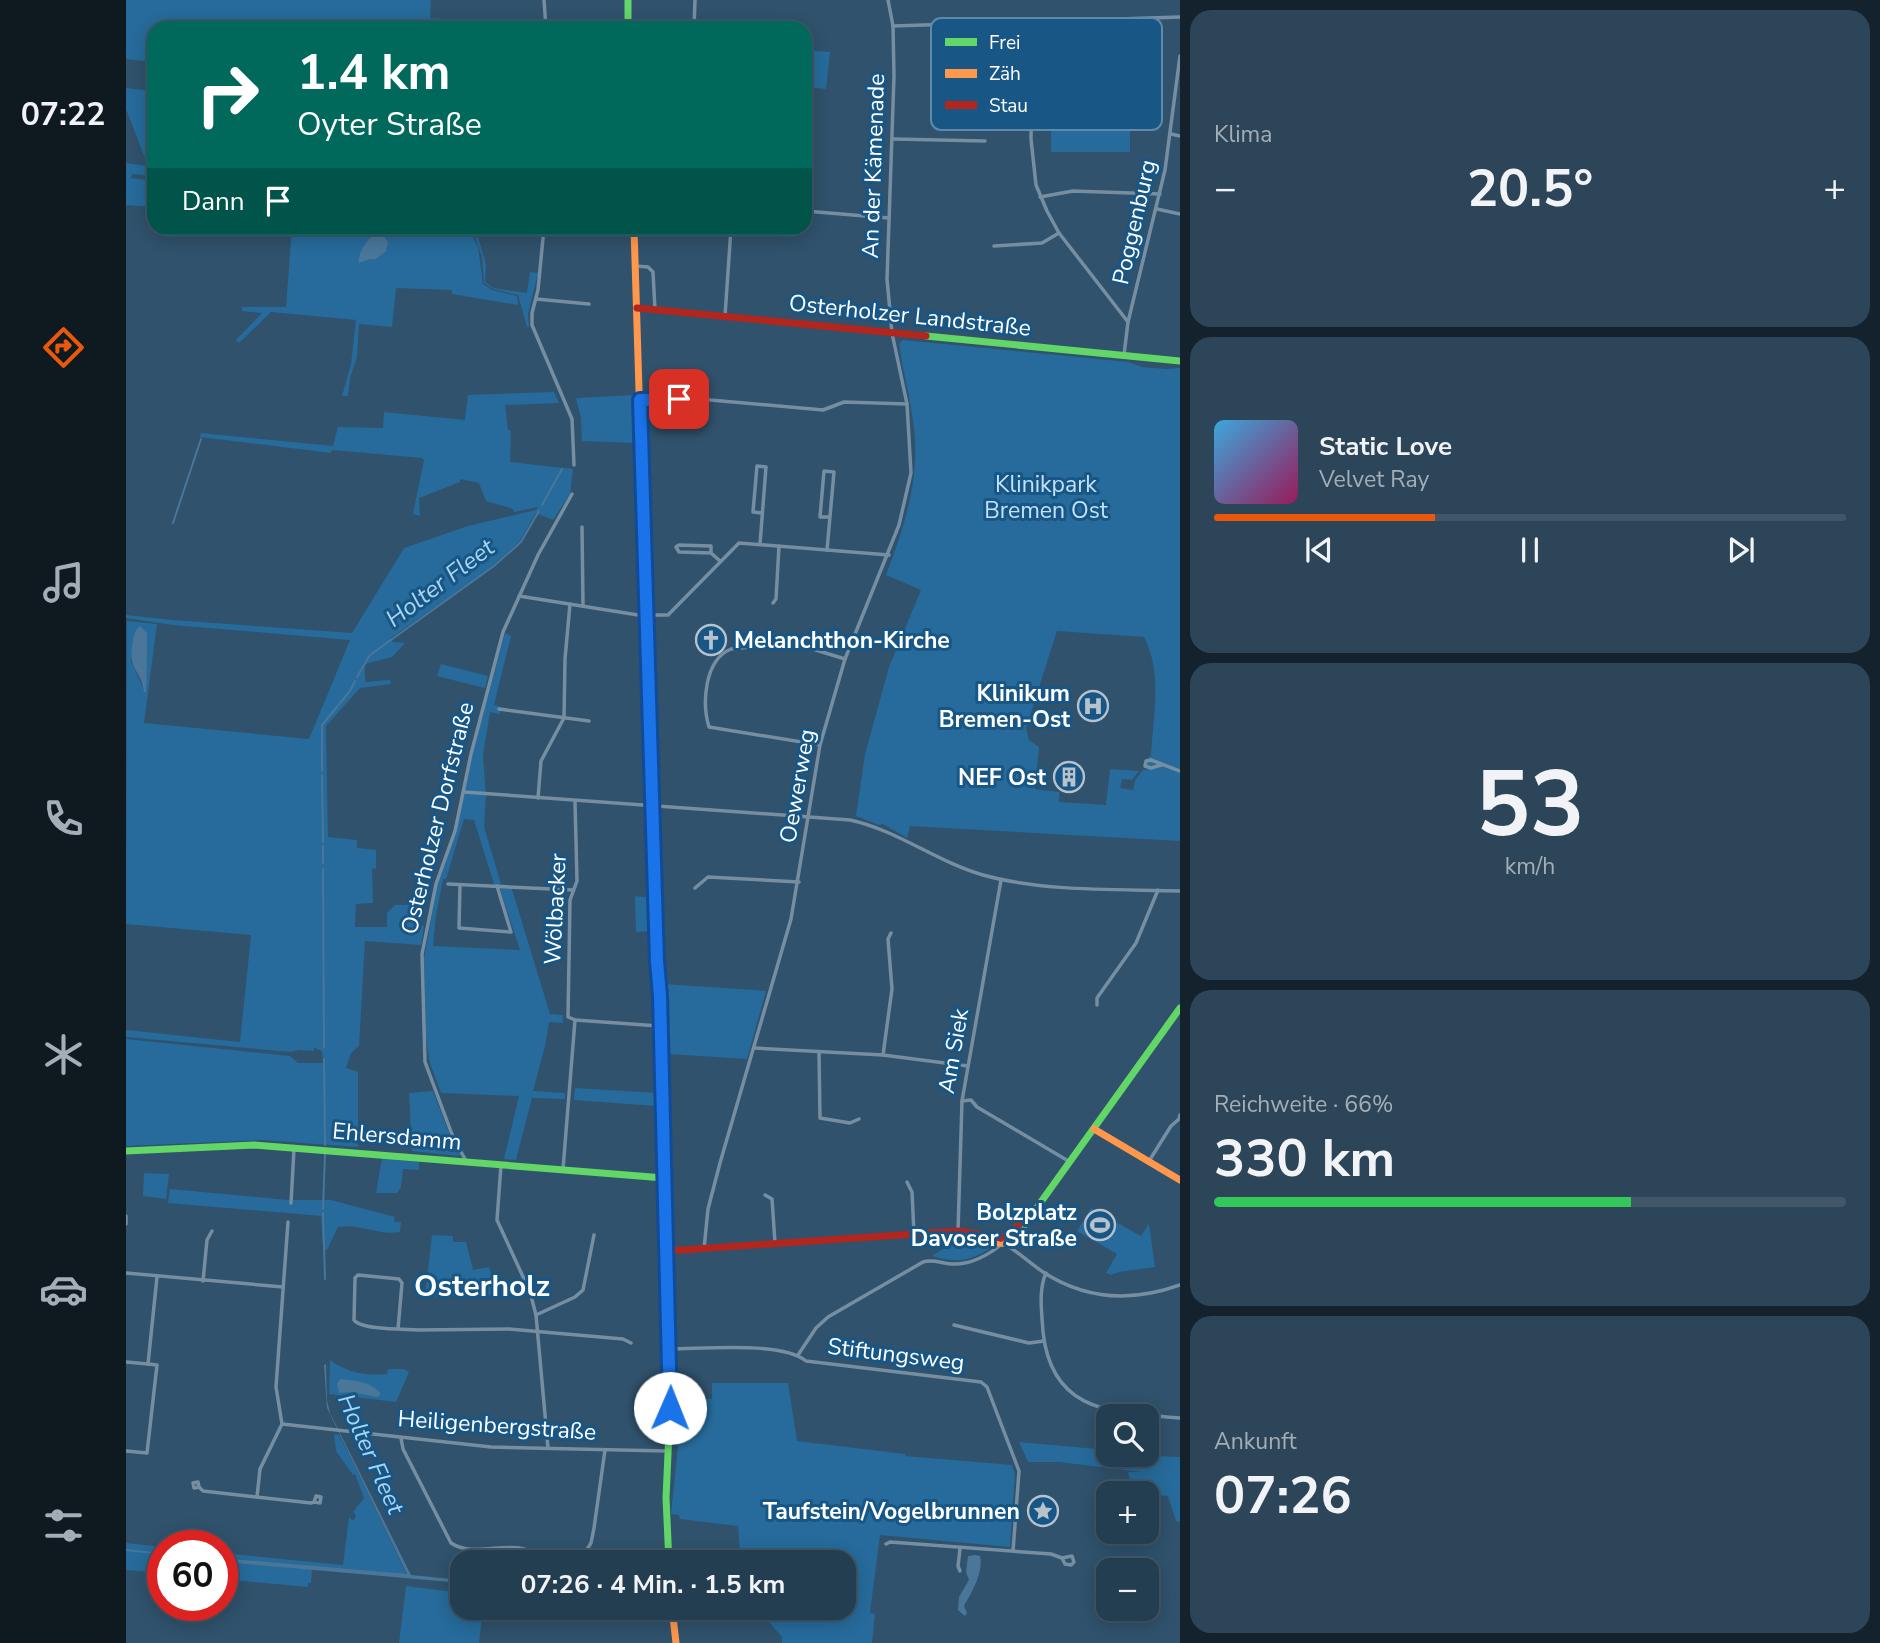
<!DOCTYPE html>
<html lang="de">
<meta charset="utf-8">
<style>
:root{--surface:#243e51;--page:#2c4558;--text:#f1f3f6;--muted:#a3aeb7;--line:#415768;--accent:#ea580c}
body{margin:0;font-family:"Nunito Sans",sans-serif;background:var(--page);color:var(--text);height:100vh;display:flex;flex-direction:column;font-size:26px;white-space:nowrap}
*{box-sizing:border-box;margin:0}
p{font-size:23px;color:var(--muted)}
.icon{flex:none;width:38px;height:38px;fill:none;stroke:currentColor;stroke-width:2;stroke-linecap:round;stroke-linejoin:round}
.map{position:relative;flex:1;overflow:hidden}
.drawer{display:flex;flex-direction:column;gap:10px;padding:10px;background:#14222d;width:700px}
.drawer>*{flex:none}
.hud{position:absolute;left:21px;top:21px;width:665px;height:214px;border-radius:21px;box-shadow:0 4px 18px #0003,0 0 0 2px var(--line);background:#00695c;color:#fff;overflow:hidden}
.tools{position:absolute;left:970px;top:1404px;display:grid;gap:14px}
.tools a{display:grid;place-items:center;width:63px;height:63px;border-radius:14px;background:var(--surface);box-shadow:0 4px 18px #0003,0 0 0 2px var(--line);font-size:35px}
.speed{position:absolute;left:21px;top:1530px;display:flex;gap:14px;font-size:35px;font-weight:700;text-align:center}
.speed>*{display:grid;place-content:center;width:91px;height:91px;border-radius:50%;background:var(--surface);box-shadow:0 4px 18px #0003,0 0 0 2px var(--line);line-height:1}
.speed .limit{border:10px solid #d22;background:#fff;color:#111}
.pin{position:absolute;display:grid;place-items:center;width:60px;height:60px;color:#fff;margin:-30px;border-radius:14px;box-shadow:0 4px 10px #0006}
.me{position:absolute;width:77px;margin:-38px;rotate:1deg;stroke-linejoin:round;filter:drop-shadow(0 0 5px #0008)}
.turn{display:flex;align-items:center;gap:24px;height:147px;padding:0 35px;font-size:32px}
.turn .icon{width:91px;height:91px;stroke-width:2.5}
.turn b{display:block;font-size:49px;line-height:60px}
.then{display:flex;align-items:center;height:66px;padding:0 35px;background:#0003;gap:14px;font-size:26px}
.big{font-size:52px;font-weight:700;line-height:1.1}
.drawer .card{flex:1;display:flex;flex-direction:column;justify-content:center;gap:10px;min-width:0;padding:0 24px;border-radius:21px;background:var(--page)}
.drawer .dial{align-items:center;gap:0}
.dial b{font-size:91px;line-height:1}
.song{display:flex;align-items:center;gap:21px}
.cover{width:84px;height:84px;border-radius:10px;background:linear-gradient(135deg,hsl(200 70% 55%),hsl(330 70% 35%))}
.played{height:7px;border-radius:4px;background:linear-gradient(90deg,var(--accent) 35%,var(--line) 35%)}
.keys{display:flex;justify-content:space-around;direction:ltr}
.heat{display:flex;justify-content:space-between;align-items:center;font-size:38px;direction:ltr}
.charge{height:10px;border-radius:5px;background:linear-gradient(90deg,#34c759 66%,var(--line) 0)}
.trip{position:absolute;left:324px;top:1550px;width:406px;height:70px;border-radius:21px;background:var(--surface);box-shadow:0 4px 18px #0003,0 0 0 2px var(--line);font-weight:700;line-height:70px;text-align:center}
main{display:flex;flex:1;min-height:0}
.dock{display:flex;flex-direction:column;width:126px;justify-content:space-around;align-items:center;background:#0e1920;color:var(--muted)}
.dock .icon{width:49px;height:49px}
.dock .active{color:var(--accent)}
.dock b{font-size:32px;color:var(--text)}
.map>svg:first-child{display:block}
.green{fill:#266b9b;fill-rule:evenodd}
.water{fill:#497699}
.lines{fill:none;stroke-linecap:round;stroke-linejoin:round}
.stream{stroke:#497699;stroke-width:2}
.street{stroke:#768ea2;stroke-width:3.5}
.fast{stroke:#63d668;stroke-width:7}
.slow{stroke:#ff974d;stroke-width:7}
.jam{stroke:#b3261e;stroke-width:7}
.route-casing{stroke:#114b97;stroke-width:18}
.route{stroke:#1a73e8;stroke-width:12}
.labels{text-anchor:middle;stroke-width:6;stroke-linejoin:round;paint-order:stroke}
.street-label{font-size:23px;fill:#fff;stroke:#175685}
.park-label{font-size:23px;fill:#c1e2fa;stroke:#175685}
.poi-label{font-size:23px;font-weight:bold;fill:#fff;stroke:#175685;text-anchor:end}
.water-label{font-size:24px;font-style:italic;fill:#a7d5f5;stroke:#175685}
.district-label{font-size:30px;font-weight:bold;fill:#fff;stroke:#175685}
.key{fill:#175685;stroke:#5d89aa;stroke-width:2}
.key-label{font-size:19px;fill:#fff}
</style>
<main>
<nav class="dock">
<b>07:22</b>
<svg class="icon active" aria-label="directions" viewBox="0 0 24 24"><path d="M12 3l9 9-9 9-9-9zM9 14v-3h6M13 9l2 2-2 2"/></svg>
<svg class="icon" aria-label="music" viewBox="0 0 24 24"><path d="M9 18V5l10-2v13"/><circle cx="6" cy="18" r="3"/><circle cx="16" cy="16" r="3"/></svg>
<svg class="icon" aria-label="phone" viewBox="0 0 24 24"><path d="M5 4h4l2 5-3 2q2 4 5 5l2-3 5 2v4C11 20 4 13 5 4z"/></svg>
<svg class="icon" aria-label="climate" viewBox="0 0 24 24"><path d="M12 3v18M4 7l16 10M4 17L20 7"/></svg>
<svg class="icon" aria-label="car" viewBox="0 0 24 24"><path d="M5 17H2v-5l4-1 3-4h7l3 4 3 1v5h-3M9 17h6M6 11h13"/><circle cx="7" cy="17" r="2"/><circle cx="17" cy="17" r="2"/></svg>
<svg class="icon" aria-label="filters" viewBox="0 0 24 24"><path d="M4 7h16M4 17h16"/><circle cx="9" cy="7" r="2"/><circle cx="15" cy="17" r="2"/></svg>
</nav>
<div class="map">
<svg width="1054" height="1643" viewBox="0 0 1054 1643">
<rect width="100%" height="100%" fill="#30526c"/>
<g class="green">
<polygon points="0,0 305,0 304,18 345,21 345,28 28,28 28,62 0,59"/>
<polygon points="679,50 704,52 700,89 679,87"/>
<polygon points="0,88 28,91 28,176 6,174 5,178 28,181 28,184 24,183 23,192 28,192 28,207 0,205 0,163 22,166 0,109"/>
<polygon points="925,125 1004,126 1004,152 925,152"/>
<polygon points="166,228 342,228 352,247 357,284 366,290 391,296 392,305 326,294 326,290 270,288 266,327 233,324 231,357 224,378 222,396 216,396 225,364 230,320 145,312 113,343 110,340 136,313 116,311 116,307 160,307"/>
<polygon points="349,237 352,238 360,264 359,282 367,288 401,293 404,272 412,273 402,314 403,327 401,327 392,295 367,289 358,283 356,257"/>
<path d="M777,340L1002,362L1016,367L1041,369L1054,368V841L784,826L781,838L757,824L753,825L730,816L739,754L763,667L795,590L760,575C778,528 794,480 788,429C785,400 777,372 773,344ZM931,631L1018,637C1037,674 1027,716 1025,755L1022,758L1021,770H1017L1009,780L1007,790L994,788L996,779L1006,780L1013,771L984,769L980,805L933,802V792L909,789L913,747L903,740L900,728Z"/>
<path d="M428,392L433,403L379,405L382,430L385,431L384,462L447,469L444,494L427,520L410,513L394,541L363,569L265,638L267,642L279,643L266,657L239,664V682L264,680L265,684L234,688L200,726L202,837L231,840V848L250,850V869L246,868L247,903L230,904L229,927H261V913L269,905H294L293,925L298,926L295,945L239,941L233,1046L225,1053L220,1068L232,1072V1147L136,1140L0,1146V1039L164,1056L172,1063H197L196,1051L188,1048V1051L173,1050L165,1052L0,1037V1030L114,1042L125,935L0,924L1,621L31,624L18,723L183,739L224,640L47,625L0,618V615L46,620L226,633L278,548L342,526L410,510L412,507L388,512L387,509L360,501L353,483L334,479V482L293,498L294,516L287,514L298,460L296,458L206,450L205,453L74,437L75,433L207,446L212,427L257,428L258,412L339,420L342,395ZM10,630L21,633L19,692L5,661Z"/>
<polygon points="508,395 510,443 456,441 455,418 450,398"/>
<path d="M379,633L385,636L368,705L375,707L374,714L364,712L357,755L360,796L358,827L375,884L385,886L424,1014L437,1015V1023L423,1022L419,1046L407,1091L439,1093V1099L406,1098L390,1160L378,1159L393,1096L315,1093L303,1060L300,1035L298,959L312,879L331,827L346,755ZM338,819L348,820L368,884L374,889L394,950L307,946L310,915L317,879H320Z"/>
<polygon points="315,664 362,676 359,688 311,676"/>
<polygon points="509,896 525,898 525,931 510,932"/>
<polygon points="539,984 640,991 621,1059 543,1054"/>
<polygon points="449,1088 532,1093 530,1106 448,1100"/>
<polygon points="307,1091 325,1138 334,1155 333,1156 286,1151 283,1093"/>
<polygon points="256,1158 293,1162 293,1170 277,1169 275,1187 271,1193 250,1193"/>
<polygon points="18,1173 43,1174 40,1199 17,1196"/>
<path d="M44,1189L162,1200H205L269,1217L268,1222H275L274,1232C253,1236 233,1223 212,1227L201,1250L197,1249L195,1216L42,1203Z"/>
<polygon points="965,1208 1015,1236 1023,1224 1029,1267 993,1272 985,1275 980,1273 991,1254 951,1231"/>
<path d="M829,1234L866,1247C843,1262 831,1263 806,1256L822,1246Z"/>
<polygon points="306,1235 327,1236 327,1242 340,1242 347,1270 363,1267 373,1295 299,1297"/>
<path d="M204,1360C222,1373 239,1376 261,1374L262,1369H278L283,1372L270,1402L203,1394Z"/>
<polygon points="586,1383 662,1383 671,1441 779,1454 779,1456 886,1465 889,1474 884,1547 754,1535 744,1613 749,1614 746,1643 656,1643 656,1637 636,1614 589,1608 718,1608 718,1563 615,1563 612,1526 554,1519 553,1515 545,1514 552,1447 554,1397 586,1399"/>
<polygon points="208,1434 213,1435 223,1454 281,1575 96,1558 96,1553 217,1565 223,1517 228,1521 230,1515 227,1512 238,1498 229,1474 227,1475 210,1451"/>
<polygon points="893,1442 982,1450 982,1454 1054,1457 1054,1522 1050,1521 1042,1496 1007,1493 1002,1472 1016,1472 933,1462 902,1462"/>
<polygon points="0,1543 37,1547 37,1573 0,1570"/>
<polygon points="96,1562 186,1569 185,1583 182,1583 182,1587 96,1579"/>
<polygon points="280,1586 336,1593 336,1608 357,1608 353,1643 273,1643"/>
</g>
<g class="water">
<path d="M250,234L257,235L262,242L260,251L250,259H244L233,263C231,254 242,237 250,234Z"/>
<path d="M14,626L21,633C21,653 21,672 20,692H18C15,668 1,672 7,641C8,634 9,631 14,626Z"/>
<polygon points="200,1364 201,1400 204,1413 285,1575 336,1580 336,1583 96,1562 96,1558 281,1574 201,1408 198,1365"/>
<path d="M214,1379C230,1381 245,1381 255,1394L251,1397L225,1392L213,1393L211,1384Z"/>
<path d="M849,1555L854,1556C858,1571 846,1592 838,1606L841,1613L839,1616L832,1610L833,1597L843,1580L840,1572L842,1556Z"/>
</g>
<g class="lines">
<g class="stream">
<polyline points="416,505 436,469"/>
<polyline points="47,523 75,439"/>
<polyline points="231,677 244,655 368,566 395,542 413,511"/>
<polyline points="196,771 196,725 224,691 229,681"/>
<polyline points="196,775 197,842"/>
<polyline points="197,846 197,863"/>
<polyline points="197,869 198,1047"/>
<polyline points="198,1059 199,1145"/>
<polyline points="197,1209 199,1154"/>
<polyline points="197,1213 199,1279"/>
<polyline points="0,1550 37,1554"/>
</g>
<g class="street">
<polyline points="418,0 420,28"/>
<polyline points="906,21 905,139 910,185 921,211 933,233 1002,322"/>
<polyline points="767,26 1054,17"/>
<polyline points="568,28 569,0"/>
<polyline points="906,101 974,101"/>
<polyline points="1045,134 1054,136"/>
<polyline points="767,139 859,141"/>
<polyline points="914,197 947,191 1034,194"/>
<polyline points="1031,209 1054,214"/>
<polyline points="679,211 763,218"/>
<polyline points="418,228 412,290 406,313 406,325 446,419 448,465"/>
<polyline points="868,246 916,243 933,233"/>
<polyline points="510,266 522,267 527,272 529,310"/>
<polyline points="410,299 463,304"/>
<polyline points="599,316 605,228"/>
<polyline points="998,355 1002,322 1039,170 1054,56"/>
<polyline points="514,400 573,399 697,410 718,402 781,404"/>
<polyline points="456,527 457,606"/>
<polyline points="634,544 640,467 631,466 627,512 636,513"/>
<polyline points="701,550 708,472 698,471 694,517 704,517"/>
<polyline points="585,553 553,552 550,547 553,545 585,546 585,553 594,561"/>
<polyline points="393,596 512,615 542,615 613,543 763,555"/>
<polyline points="647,603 650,599 653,546"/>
<polyline points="373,709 463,721"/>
<path d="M694,745L583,727C576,704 578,660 605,649L655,644L677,646L719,659"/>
<polyline points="1035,765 1025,768 1019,766 1020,761 1025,760 1054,771"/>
<path d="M338,792L724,820C771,830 811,862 857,875C918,892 991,889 1054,891"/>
<polyline points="412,798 415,761 438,718 439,659 444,604"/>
<polyline points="449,802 451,881 444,900 442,1017 449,1020 533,1026"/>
<polyline points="322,884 447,890"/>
<polyline points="334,885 333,928 385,932 371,886"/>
<polyline points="569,888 582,877 673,882"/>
<polyline points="971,1005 971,998 1010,943 1032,890"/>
<polyline points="629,1048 757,1055 842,1066"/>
<polyline points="693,1052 694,1118 724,1123 733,1119"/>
<polyline points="757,1055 766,989 762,939 765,933"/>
<polyline points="836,1101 845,1100 851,1107 944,1162"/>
<polyline points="340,1161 327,1137 299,1062 296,954 310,884 329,831 345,754 377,632 412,555 446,494"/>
<polyline points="1023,1161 1045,1126 1053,1119 1054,1115"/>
<polyline points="375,1165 371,1220 404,1292 410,1315 422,1448"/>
<polyline points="437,1169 449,1020"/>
<polyline points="781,1182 786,1192 788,1234"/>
<polyline points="639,1195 646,1199 649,1243"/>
<polyline points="165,1203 168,1149"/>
<polyline points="0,1216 0,1224"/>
<polyline points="832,1231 836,1101 875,880"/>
<polyline points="578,1249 582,1209 594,1163 665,919 694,745 719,659 773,525 785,473 781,404 766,333 761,279 768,76 767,26 762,0"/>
<polyline points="0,1273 157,1287"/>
<path d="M920,1273C912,1291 916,1313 917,1332C926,1414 987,1412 1054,1418"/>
<polyline points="77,1281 81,1240 86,1231"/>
<polyline points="410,1315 449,1297 457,1290 468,1235"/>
<polyline points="828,1325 903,1343 918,1341"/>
<path d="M272,1329L276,1283L273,1279L232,1275L229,1278L228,1320C235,1330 277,1329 292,1330L383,1329L497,1339L505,1343"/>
<path d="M544,1349C578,1349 655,1341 680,1361L855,1382L861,1387L893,1471L887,1551"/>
<path d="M672,1355L690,1328L702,1317L797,1262C806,1259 815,1263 825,1264C844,1265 863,1255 877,1243C891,1251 903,1262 917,1272C960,1300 1007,1302 1054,1285"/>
<polyline points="0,1362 22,1364"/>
<polyline points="156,1424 365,1447 540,1451"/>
<path d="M275,1438L277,1449L325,1543C350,1560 391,1535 412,1557L446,1560L457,1556L465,1543L468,1528L479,1450"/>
<polyline points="0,1451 21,1453 31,1365 22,1364 31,1277"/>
<polyline points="73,1487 72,1482 67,1483 68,1488 73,1487 77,1491 185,1503 188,1502 190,1496 195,1497 194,1503 188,1502"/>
<polyline points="131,1497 134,1469 156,1424 150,1387 162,1222"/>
<polyline points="760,1544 764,1542 925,1554 936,1558 939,1564 945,1565 948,1562 946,1556 936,1558"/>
<polyline points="834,1549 832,1566 834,1571"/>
</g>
<g class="fast">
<polyline points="502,0 502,28"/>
<polyline points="800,336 1054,361"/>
<polyline points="521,649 536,1119"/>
<polyline points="0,1151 128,1145 538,1178"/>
<polyline points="877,1243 897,1227 1054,1008"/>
<polyline points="543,1563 540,1498 544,1409"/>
</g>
<g class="slow">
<polyline points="508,228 521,649"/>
<polyline points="530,965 528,973 531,1006"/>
<polyline points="536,1119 544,1409"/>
<polyline points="968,1129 1054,1180"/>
<polyline points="855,1237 867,1243 877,1243"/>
<polyline points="546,1608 550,1643"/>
</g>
<g class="jam">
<polyline points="511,308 800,336"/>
<polyline points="875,1238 899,1220"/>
<polyline points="541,1251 832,1231 875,1238"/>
</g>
</g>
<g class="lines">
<g class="route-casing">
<polyline id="route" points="544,1408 534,996 531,961 514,400 553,399"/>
</g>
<use href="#route" class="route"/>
</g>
<defs>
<g id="church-ring" transform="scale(1.575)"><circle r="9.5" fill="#175685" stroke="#b7c2cc" stroke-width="1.5"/><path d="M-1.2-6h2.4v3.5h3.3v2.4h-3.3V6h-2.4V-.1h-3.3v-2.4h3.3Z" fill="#b7c2cc"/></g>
<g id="hospital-ring" transform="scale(1.575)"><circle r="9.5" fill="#175685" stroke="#b7c2cc" stroke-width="1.5"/><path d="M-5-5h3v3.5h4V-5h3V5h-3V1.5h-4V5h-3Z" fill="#b7c2cc"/></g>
<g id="building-ring" transform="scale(1.575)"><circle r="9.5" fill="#175685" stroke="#b7c2cc" stroke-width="1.5"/><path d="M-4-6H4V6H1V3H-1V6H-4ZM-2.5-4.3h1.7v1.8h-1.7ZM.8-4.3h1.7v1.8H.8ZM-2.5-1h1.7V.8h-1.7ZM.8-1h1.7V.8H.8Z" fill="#b7c2cc"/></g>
<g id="stadium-ring" transform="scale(1.575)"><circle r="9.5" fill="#175685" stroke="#b7c2cc" stroke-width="1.5"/><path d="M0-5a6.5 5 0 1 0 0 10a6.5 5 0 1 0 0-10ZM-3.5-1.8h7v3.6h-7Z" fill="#b7c2cc"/></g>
<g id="sight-ring" transform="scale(1.575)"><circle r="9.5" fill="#175685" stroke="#b7c2cc" stroke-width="1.5"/><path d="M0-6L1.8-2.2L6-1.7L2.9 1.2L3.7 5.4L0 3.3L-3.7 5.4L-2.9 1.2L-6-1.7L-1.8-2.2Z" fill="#b7c2cc"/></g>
</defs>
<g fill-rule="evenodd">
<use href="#church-ring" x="585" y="640"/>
<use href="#hospital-ring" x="967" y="706"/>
<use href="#building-ring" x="943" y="777"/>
<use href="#stadium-ring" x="974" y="1225"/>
<use href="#sight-ring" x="917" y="1511"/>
</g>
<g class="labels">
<g class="street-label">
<text transform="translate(747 166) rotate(-88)" y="8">An der Kämenade</text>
<text transform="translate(1008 222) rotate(-77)" y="8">Poggenburg</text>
<text transform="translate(784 315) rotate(6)" y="8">Osterholzer Landstraße</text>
<text transform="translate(671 786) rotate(-80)" y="8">Oewerweg</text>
<text transform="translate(311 818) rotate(-76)" y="8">Osterholzer Dorfstraße</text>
<text transform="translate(429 909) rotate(-87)" y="8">Wölbacker</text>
<text transform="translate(827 1051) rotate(-80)" y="8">Am Siek</text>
<text transform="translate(271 1136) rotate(5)" y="8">Ehlersdamm</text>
<text transform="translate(770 1354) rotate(7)" y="8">Stiftungsweg</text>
<text transform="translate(371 1425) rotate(4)" y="8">Heiligenbergstraße</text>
</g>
<g class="park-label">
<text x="920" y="492">Klinikpark<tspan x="920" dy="26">Bremen Ost</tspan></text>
</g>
<g class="poi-label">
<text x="608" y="648" text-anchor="start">Melanchthon-Kirche</text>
<text x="944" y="701">Klinikum<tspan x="944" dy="26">Bremen-Ost</tspan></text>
<text x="920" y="785">NEF Ost</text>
<text x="951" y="1220">Bolzplatz<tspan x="951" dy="26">Davoser Straße</tspan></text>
<text x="894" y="1519">Taufstein/Vogelbrunnen</text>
</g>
<g class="water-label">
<text transform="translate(314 583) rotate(-37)" y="8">Holter Fleet</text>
<text transform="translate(245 1454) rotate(66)" y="8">Holter Fleet</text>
</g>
<g class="district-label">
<text x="356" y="1296">Osterholz</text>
</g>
</g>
<rect x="805" y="18" width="231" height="112" rx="10" class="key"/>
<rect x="819" y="38" width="32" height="8" fill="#63d668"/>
<rect x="819" y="69" width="32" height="9" fill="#ff974d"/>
<rect x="819" y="101" width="32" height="8" fill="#b3261e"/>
<g class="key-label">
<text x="863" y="49">Frei</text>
<text x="863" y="80">Zäh</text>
<text x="863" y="112">Stau</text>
</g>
</svg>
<div class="tools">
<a><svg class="icon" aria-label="search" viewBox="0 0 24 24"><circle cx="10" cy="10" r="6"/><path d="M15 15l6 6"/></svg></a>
<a>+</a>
<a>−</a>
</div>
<div class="speed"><div class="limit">60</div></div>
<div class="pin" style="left:553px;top:399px;background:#d93025"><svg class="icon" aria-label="arrive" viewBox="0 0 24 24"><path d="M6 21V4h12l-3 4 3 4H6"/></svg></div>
<svg class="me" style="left:544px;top:1408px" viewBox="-20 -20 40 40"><circle r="19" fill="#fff"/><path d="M0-13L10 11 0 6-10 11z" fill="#1a73e8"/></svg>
<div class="trip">07:26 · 4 Min. · 1.5 km</div>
<div class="hud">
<div class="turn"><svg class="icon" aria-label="right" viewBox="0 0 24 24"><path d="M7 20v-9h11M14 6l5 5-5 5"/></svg><div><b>1.4 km</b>Oyter Straße</div></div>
<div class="then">Dann<svg class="icon" aria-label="arrive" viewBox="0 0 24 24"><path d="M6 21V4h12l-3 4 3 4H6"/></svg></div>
</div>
</div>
<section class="drawer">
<div class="card"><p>Klima</p>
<div class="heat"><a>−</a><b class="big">20.5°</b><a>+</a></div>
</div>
<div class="card">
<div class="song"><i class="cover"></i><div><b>Static Love</b><p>Velvet Ray</p></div></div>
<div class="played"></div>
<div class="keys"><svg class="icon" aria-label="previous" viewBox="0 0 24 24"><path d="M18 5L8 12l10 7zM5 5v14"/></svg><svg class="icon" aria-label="pause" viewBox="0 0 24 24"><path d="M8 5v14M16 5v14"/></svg><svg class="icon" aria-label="next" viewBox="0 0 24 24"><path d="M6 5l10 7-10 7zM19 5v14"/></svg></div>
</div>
<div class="card dial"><b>53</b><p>km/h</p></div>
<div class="card"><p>Reichweite · 66%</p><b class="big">330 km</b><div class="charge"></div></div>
<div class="card"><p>Ankunft</p><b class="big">07:26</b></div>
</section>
</main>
